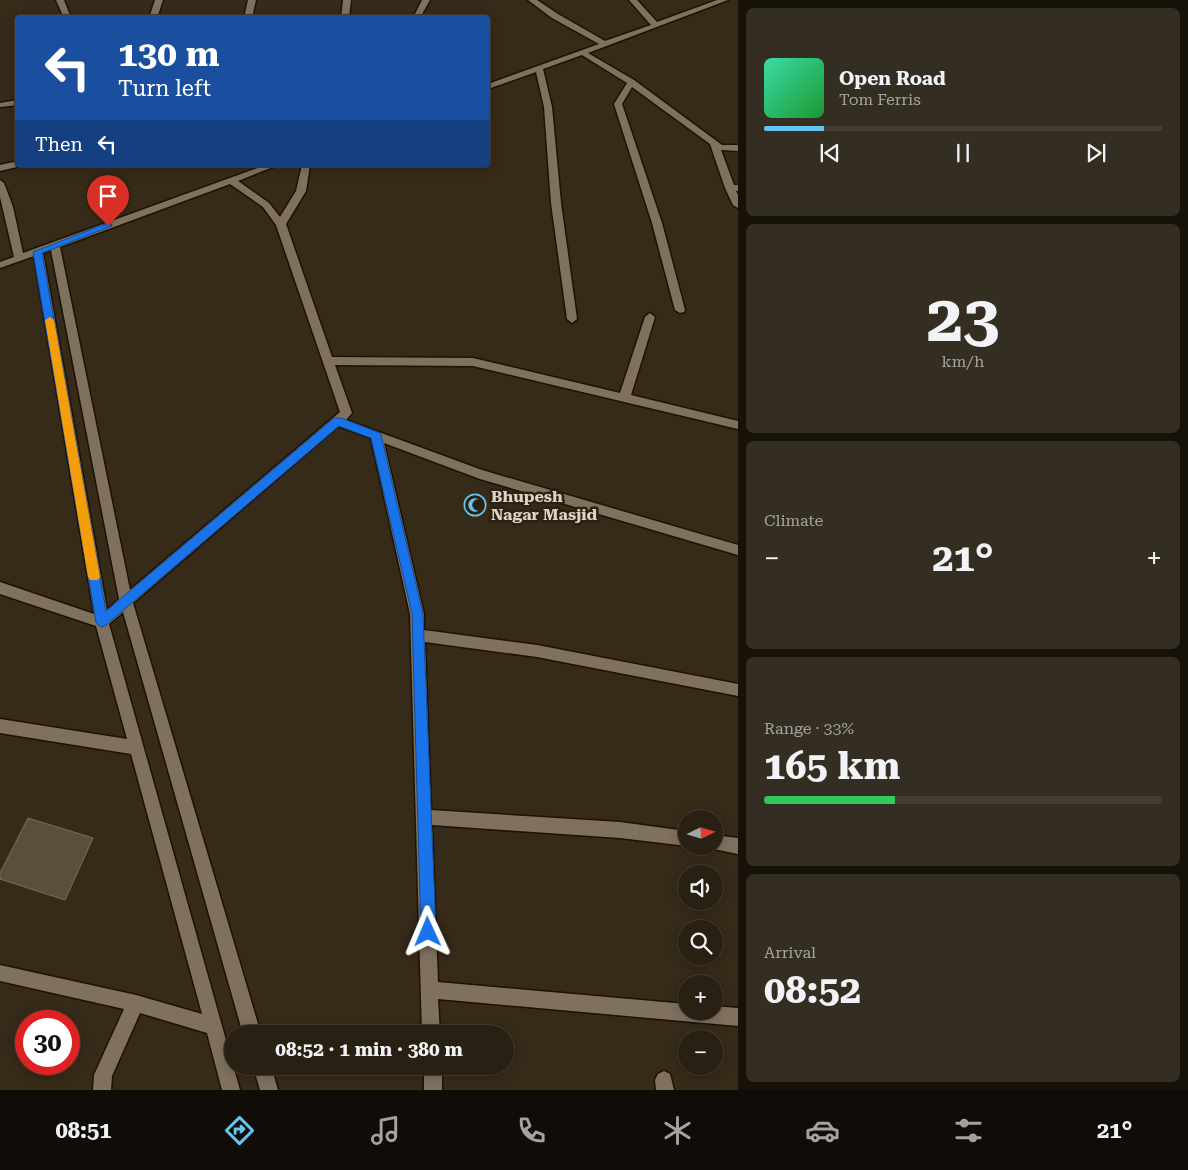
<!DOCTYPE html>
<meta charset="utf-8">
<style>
:root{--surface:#282013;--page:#342d21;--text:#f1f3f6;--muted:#a5a3a0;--line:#443e33;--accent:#66c4ef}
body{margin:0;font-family:"Roboto Serif",serif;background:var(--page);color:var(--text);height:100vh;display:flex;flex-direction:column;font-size:19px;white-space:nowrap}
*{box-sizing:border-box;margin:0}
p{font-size:16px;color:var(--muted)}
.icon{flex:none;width:28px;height:28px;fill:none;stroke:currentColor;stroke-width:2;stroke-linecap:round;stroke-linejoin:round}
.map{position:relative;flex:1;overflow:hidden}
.details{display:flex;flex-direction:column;gap:8px;padding:8px;background:#16120a;width:450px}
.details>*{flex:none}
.guide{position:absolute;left:15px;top:15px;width:475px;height:152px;border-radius:5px;box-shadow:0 2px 12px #0003,0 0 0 1px var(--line);background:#1a4fa0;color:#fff;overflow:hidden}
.needle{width:32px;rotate:85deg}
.fabs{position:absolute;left:678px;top:810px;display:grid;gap:10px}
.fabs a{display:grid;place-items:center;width:45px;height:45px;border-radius:50%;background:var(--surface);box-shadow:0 2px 12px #0003,0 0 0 1px var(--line);font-size:25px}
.speed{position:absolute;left:15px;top:1010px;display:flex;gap:10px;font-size:25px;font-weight:700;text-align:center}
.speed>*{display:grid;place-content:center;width:65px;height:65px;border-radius:50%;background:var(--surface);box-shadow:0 2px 12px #0003,0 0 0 1px var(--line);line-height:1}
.speed .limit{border:8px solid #d22;background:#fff;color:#111}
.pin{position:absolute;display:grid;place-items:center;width:42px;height:42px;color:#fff;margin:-51px -21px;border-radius:50% 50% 50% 0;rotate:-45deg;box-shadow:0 0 5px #0007}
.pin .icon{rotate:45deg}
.me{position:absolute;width:55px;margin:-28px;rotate:359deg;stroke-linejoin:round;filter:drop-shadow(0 0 4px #0008)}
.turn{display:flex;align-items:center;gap:18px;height:105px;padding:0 20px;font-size:22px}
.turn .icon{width:65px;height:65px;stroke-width:2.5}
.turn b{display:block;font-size:35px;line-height:42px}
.then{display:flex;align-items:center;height:48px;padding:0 20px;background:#0003;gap:10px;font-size:19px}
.big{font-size:38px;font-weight:700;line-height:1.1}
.details .tile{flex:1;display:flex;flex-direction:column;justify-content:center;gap:8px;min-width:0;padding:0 18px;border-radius:8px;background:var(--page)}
.details .dial{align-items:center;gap:0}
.dial b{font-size:65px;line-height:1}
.song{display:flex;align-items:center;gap:15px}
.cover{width:60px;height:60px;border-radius:8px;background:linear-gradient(135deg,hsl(160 70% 55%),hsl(130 70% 35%))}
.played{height:5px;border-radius:2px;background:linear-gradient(90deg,var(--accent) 15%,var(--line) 15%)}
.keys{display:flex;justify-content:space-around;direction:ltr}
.heat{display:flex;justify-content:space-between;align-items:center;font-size:28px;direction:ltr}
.charge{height:8px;border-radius:4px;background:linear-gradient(90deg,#34c759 33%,var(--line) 0)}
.trip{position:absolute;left:224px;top:1025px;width:290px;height:50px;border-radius:25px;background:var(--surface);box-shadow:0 2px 12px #0003,0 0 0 1px var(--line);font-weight:700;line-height:50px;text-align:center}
.dock{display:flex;height:80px;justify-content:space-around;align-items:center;background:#100d08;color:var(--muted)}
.dock .icon{width:35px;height:35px}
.dock .active{color:var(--accent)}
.dock b{font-size:22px;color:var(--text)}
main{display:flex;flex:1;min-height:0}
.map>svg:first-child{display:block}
.building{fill:#5b4e3c;stroke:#7b6d5b}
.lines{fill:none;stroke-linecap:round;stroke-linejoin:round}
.minor-casing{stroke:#1d1204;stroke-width:3}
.minor{fill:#80715f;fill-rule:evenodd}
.route{fill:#1a73e8;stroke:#114b97}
.slow{fill:#f59e0b}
.labels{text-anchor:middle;stroke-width:5;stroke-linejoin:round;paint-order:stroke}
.poi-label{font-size:16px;font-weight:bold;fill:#dbd2c8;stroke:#2c2010;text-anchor:start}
</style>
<main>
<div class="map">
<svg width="738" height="1090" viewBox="0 0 738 1090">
<rect width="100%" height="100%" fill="#362a19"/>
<polygon class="building" points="28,818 93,838 65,900 0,879 0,873"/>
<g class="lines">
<g class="minor-casing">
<g id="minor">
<polygon points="56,0 64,0 71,18 64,18"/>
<polygon points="155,0 163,0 157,18 149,18"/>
<polygon points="248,0 256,0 252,18 244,18"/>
<polygon points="343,0 351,0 349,18 341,18"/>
<polygon points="422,0 430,0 420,18 413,18"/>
<polygon points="528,0 537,0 558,14 605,41 651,25 629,0 637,0 657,22 717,0 728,0 588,53 634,80 722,145 738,145 738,151 721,150 734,185 738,185 738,191 736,191 738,195 738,208 733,205 725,188 710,144 632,87 622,104 662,223 685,310 684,312 680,313 675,310 652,223 614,104 627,83 582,55 543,69 552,107 561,203 577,319 572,323 567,319 551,203 544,107 536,72 488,89 488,84 599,44 552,18"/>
<polygon points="18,100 18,105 0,107 0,103"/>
<polygon points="18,161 18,165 21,166 0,171 0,165"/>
<path d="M266,165H278L238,181L269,203L280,217L296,191L302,165H310L306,191L286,224L332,357L473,358L620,393L645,317L650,313L655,317L631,395L738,421V429L473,366L335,365L352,413L346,420L482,470L738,545V555L480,479L384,443L424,614V630L537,645L738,684V696L537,657L425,642L431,810L620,822L686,831L687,846L620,838L432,825L438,982L686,1004V1011H714V1006L738,1008V1026L438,999L440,1034H422L410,614L371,438L338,426L133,603L261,1034H243L123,612L109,624L240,1090H222L207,1033L140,1013L112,1076L111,1090H93L94,1075L124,1009L0,981V965L136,995L202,1014L131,754L0,733V719L127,739L96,626L0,594V582L94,614L34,256L0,268V262L14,257L0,197V180L4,183L13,207L23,253ZM230,184L263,207L276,225L340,412L130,590L60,247ZM51,250L119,599L107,610L43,253Z"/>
<polygon points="714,835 738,838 738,854 709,848 708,846 714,846"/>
<polygon points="253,1066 271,1066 278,1090 260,1090"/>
<rect x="424" y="1066" width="18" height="24"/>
<polygon points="664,1071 670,1074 674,1090 656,1090 655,1080 658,1074"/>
</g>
</g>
<use href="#minor" class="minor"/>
</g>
<polygon class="route" points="105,224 111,224 112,226 42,253 106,611 334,418 341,418 380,433 381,435 423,614 436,932 434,938 428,940 423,938 421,932 412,614 371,438 339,426 106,625 102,627 98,625 96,622 33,252"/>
<polygon class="slow" points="50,317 54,320 100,577 98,580 90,580 88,577 45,320"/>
<defs>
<g id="mosque-ring" transform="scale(1.125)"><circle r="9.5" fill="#2c2010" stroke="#66c4ef" stroke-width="1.5"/><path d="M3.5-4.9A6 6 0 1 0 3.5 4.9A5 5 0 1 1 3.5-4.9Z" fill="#66c4ef"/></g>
</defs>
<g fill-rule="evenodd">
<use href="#mosque-ring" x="475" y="505"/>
</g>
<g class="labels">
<g class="poi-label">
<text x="491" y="502">Bhupesh<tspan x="491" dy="18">Nagar Masjid</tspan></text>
</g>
</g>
</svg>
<div class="fabs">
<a><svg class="needle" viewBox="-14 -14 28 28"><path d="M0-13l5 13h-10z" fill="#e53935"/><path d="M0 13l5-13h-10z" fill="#a5a3a0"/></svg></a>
<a><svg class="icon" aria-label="sound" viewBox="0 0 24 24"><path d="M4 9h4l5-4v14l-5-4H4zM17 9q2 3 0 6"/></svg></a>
<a><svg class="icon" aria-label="search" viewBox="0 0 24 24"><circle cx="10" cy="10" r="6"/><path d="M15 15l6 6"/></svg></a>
<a>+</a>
<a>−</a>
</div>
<div class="speed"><div class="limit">30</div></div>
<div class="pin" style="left:108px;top:226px;background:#d93025"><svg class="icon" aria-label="arrive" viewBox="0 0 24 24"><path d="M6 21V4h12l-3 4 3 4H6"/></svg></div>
<svg class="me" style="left:428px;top:932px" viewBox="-20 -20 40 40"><path d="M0-17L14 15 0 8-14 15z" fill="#1a73e8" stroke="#fff" stroke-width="4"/></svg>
<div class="trip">08:52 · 1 min · 380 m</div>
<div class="guide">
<div class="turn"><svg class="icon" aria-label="left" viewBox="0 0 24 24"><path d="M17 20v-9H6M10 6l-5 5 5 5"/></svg><div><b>130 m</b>Turn left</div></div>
<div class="then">Then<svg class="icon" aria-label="left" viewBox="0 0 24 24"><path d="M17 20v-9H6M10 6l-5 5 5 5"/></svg></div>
</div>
</div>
<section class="details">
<div class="tile">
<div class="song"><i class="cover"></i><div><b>Open Road</b><p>Tom Ferris</p></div></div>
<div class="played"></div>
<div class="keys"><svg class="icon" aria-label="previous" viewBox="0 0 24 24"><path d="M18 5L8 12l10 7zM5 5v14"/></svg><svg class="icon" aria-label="pause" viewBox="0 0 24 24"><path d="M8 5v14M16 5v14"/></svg><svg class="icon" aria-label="next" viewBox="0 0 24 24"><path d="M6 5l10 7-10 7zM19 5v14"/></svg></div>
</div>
<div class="tile dial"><b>23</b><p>km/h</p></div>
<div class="tile"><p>Climate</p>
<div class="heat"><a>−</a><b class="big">21°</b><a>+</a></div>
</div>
<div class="tile"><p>Range · 33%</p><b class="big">165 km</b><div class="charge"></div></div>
<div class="tile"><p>Arrival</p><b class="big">08:52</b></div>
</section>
</main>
<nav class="dock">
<b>08:51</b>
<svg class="icon active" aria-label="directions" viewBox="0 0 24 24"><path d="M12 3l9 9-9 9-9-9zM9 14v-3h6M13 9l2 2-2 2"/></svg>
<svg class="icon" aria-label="music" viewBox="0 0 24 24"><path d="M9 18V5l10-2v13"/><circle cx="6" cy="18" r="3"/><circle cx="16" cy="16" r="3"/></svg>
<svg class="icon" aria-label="phone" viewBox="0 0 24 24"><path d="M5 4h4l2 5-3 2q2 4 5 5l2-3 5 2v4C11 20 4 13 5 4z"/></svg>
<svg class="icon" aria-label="climate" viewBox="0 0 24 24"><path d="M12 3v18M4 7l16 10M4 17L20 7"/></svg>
<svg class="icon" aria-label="car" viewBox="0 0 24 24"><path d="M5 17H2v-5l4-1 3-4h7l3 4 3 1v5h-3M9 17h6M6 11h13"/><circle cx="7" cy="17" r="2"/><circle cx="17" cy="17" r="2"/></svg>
<svg class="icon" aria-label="filters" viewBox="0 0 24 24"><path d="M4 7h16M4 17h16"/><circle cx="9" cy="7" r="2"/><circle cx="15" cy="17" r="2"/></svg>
<b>21°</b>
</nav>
